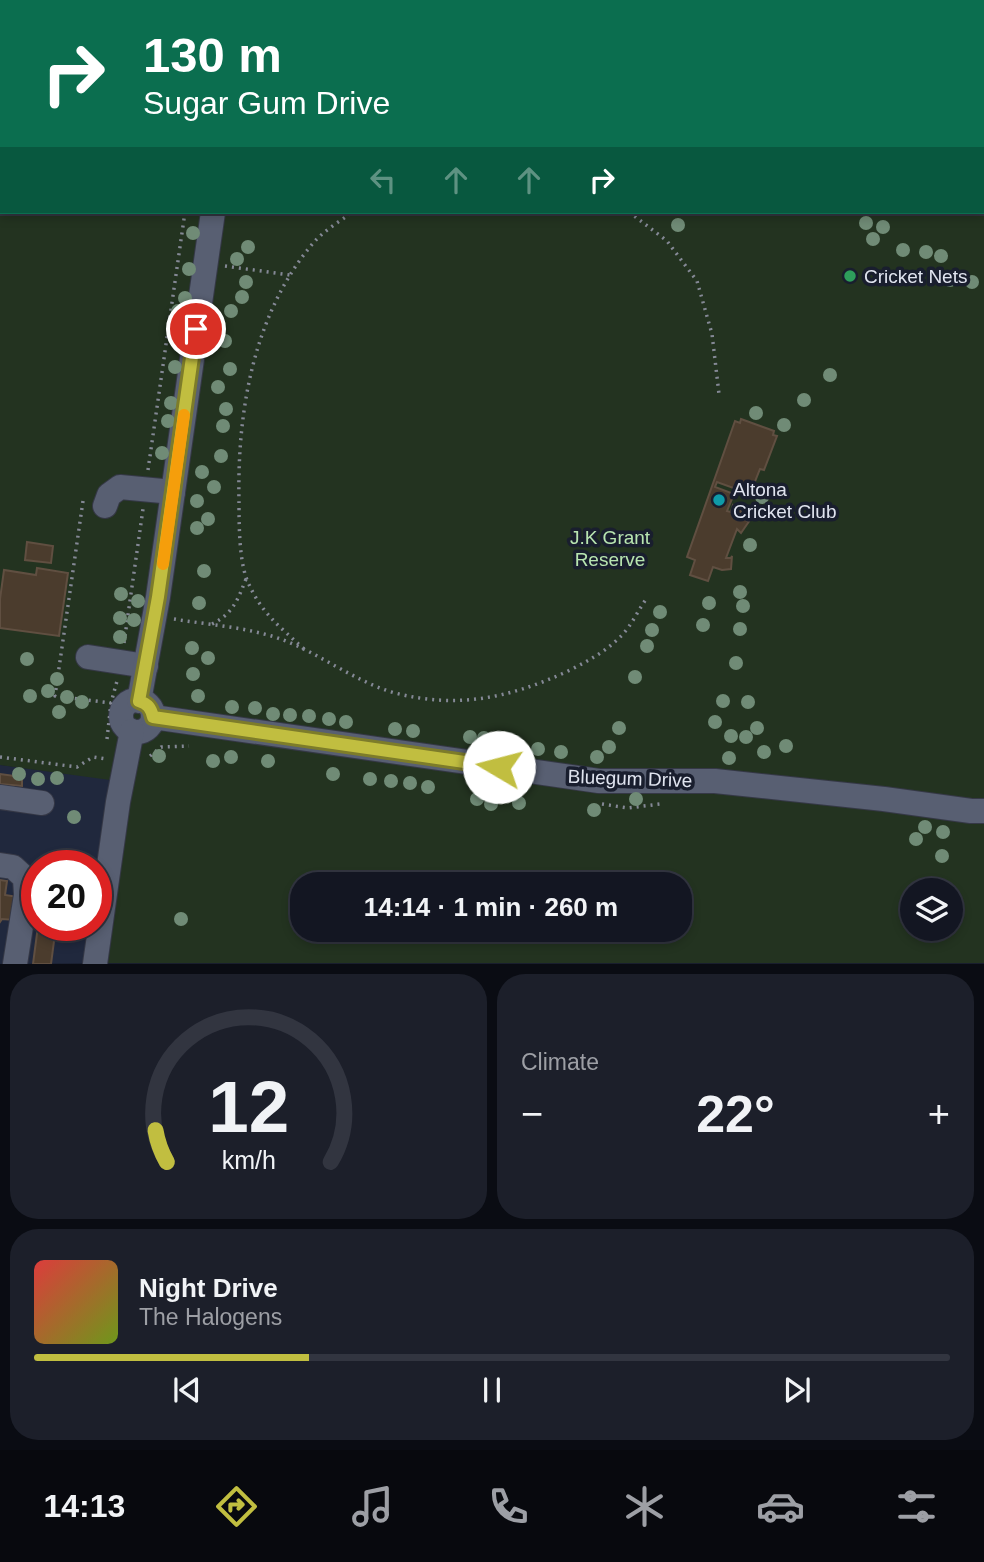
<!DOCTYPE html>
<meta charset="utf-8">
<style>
:root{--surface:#131622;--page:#1c1f2a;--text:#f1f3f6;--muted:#9d9fa5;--line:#323540;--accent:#c1be40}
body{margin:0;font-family:Arial,sans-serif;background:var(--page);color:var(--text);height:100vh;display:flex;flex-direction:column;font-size:26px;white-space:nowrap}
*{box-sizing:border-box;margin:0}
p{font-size:23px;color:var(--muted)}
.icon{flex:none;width:38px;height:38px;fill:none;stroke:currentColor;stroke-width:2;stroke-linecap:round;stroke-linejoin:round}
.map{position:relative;height:964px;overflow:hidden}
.panel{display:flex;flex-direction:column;gap:10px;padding:10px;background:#0a0c13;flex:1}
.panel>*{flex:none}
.hud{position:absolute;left:0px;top:0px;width:985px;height:214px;box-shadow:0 4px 10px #0003,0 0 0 2px var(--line);background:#0b6e4f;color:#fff;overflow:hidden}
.fabs{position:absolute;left:900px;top:878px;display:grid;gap:14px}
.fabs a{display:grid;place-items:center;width:63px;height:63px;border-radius:50%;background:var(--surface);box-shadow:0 4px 10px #0003,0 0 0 2px var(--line);font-size:35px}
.speed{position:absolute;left:21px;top:850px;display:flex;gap:14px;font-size:35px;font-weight:700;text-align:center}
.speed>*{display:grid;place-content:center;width:91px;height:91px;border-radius:50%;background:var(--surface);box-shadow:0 4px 10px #0003,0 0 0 2px var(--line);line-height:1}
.speed .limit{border:10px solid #d22;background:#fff;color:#111}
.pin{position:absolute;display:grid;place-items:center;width:60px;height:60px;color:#fff;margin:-30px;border:4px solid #fff;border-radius:50%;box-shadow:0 2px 7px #0007}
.me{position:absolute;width:77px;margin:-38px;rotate:278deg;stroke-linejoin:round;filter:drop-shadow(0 0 5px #0008)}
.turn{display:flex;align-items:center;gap:24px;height:147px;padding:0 28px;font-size:32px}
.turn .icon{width:91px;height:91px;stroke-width:2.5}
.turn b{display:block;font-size:49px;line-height:60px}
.lanes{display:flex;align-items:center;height:66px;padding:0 28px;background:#0003;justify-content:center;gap:35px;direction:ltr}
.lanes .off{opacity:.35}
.big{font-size:52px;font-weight:800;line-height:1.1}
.panel .widget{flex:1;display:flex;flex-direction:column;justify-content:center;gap:10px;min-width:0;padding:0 24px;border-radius:28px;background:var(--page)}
.panel .dial{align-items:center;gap:0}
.dial svg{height:182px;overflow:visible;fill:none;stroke:var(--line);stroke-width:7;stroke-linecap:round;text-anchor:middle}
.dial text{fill:var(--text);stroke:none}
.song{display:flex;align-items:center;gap:21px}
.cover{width:84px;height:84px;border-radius:10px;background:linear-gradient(135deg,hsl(0 70% 55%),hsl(80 70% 35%))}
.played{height:7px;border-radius:4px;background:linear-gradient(90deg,var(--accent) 30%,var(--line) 30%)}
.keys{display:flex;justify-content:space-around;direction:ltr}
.heat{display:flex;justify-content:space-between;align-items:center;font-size:38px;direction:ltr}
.panel .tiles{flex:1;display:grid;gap:10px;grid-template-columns:1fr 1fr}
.widget:last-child{grid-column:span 2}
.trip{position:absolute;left:290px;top:872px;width:402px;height:70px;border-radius:28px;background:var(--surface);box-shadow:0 4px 10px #0003,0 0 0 2px var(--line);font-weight:800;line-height:70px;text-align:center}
.menu{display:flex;height:112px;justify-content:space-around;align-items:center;background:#08090e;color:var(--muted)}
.menu .icon{width:49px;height:49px}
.menu .current{color:var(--accent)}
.menu b{font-size:32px;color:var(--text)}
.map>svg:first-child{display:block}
.built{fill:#20283d;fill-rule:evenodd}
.green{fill:#233320;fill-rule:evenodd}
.building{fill:#4b3c2d;stroke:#604f41;stroke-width:2}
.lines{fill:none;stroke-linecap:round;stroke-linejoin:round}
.minor-casing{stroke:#353846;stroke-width:26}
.path{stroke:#858996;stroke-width:3.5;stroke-dasharray:2 5;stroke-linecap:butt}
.minor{stroke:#585f72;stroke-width:24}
.tree{fill:#708b76}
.route-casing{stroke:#7d7c2a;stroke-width:18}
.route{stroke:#c1be40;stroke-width:12}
.slow{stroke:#f59e0b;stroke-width:12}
.leisure-dot{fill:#2e9e5b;stroke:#191e2e;stroke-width:2.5}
.culture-dot{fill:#0f9aa8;stroke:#191e2e;stroke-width:2.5}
.labels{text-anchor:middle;stroke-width:7;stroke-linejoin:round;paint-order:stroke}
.poi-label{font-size:19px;fill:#e0e4ef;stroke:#191e2e;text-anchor:start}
.park-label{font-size:19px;fill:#b8e5b0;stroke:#191e2e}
.street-label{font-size:19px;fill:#e0e4ef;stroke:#191e2e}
</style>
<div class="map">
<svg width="984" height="964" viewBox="0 0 984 964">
<rect width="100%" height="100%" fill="#191e2e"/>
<path class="built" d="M0,765L132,782L108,963L0,964ZM37,866H96V926H37Z"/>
<path class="green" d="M0,0H984V963H108L132,783L0,765ZM2,2H984V212H2ZM303,884H681V929H303ZM912,891H950V929H912Z"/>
<g class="building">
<polygon points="741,419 774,431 773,435 777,436 764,470 760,469 750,494 717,482 715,487 734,494 727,511 731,512 733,505 742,509 739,516 747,521 750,520 741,533 737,529 726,558 731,558 732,556 731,569 722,570 713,567 708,581 690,575 695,560 687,557 735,421 740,423"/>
<polygon points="27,542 53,546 51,563 25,560"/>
<polygon points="37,568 68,573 59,636 0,628 0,599 4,570 36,575"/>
<polygon points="0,774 22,777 22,786 0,784"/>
<polygon points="57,856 65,857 70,861 70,866 43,866 50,865 50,860"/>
<polygon points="0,880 7,881 5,895 18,897 14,920 2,919 0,922"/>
<polygon points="38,926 56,926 51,964 33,964"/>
</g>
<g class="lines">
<g class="minor-casing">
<g id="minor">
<polyline points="243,2 243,0"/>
<polyline points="0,129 2,129"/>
<polyline points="105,506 109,495 120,487 173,492"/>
<polyline points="88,657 146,666"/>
<circle cx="137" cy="716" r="16"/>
<polyline points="139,701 158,597 213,212"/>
<polyline points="153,717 599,781 715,781 884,799 971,811 984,811"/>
<polyline points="0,797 42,803"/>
<polyline points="0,865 13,867 25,878 26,895 15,964"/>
<polyline points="95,964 118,802 132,731"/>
</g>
</g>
<g class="path">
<polyline points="212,2 212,0"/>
<polyline points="629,212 667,241 697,281 712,334 719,394"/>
<polyline points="225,266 290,275"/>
<polyline points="148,470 185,212"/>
<polyline points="83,501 55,696 111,703"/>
<path d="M174,619C203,624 234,626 264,634C310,645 349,680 395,693C457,709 509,698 566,672C586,662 604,653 620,637C631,627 638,610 647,598"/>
<path d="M212,624C233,614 238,599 246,579"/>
<polyline points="124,643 143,509"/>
<path d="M304,649C278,625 261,613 247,580C239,559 239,524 239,501C237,411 254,311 315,241C325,230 340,221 353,212"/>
<polyline points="107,739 111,703 117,681"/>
<polyline points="150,756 161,747 189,746"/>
<polyline points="0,757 77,767 93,757 106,759"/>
<polyline points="602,804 628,808 660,804"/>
</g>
<use href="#minor" class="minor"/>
</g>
<g class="tree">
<circle cx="866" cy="223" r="7"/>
<circle cx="678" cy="225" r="7"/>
<circle cx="883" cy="227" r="7"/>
<circle cx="193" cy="233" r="7"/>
<circle cx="873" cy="239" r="7"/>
<circle cx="248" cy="247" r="7"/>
<circle cx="903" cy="250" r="7"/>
<circle cx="926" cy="252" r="7"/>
<circle cx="941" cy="256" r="7"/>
<circle cx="237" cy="259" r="7"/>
<circle cx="189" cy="269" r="7"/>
<circle cx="950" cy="280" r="7"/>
<circle cx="246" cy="282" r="7"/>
<circle cx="972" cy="282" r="7"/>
<circle cx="242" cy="297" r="7"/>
<circle cx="185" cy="298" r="7"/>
<circle cx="178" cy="311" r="7"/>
<circle cx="231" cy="311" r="7"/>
<circle cx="225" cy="341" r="7"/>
<circle cx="179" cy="345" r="7"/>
<circle cx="175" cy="367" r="7"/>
<circle cx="230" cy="369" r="7"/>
<circle cx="830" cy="375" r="7"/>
<circle cx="218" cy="387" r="7"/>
<circle cx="804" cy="400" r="7"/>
<circle cx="171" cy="403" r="7"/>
<circle cx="226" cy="409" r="7"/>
<circle cx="756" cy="413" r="7"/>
<circle cx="168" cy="421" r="7"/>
<circle cx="784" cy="425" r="7"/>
<circle cx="223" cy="426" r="7"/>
<circle cx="162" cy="453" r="7"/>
<circle cx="221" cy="456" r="7"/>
<circle cx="202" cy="472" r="7"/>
<circle cx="214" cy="487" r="7"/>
<circle cx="762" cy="497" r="7"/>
<circle cx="197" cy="501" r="7"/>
<circle cx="208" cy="519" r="7"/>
<circle cx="197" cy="528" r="7"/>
<circle cx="750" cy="545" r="7"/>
<circle cx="204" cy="571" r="7"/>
<circle cx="740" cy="592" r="7"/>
<circle cx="121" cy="594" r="7"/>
<circle cx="138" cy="601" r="7"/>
<circle cx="199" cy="603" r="7"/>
<circle cx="709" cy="603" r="7"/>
<circle cx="743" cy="606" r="7"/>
<circle cx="660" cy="612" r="7"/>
<circle cx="120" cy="618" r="7"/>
<circle cx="134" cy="620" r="7"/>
<circle cx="703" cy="625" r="7"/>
<circle cx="740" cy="629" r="7"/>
<circle cx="652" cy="630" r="7"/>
<circle cx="120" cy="637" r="7"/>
<circle cx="647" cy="646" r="7"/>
<circle cx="192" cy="648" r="7"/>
<circle cx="208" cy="658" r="7"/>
<circle cx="27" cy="659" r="7"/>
<circle cx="736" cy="663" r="7"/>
<circle cx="193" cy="674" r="7"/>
<circle cx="635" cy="677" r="7"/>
<circle cx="57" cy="679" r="7"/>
<circle cx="48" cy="691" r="7"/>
<circle cx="30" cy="696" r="7"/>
<circle cx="198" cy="696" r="7"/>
<circle cx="67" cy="697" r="7"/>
<circle cx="723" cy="701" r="7"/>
<circle cx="82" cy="702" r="7"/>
<circle cx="748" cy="702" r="7"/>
<circle cx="232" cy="707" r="7"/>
<circle cx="255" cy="708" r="7"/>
<circle cx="59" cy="712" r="7"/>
<circle cx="273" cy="714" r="7"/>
<circle cx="290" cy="715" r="7"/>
<circle cx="309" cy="716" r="7"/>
<circle cx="329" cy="719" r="7"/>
<circle cx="346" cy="722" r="7"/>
<circle cx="715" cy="722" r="7"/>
<circle cx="619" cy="728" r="7"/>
<circle cx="757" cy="728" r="7"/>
<circle cx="395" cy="729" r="7"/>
<circle cx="413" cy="731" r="7"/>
<circle cx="731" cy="736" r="7"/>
<circle cx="470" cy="737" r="7"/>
<circle cx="746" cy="737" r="7"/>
<circle cx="484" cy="738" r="7"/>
<circle cx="500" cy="743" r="7"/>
<circle cx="786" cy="746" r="7"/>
<circle cx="515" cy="747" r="7"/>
<circle cx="609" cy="747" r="7"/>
<circle cx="538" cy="749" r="7"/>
<circle cx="561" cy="752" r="7"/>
<circle cx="764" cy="752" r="7"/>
<circle cx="159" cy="756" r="7"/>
<circle cx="231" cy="757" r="7"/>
<circle cx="597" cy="757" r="7"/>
<circle cx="729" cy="758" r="7"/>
<circle cx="213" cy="761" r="7"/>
<circle cx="268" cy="761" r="7"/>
<circle cx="19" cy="774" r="7"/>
<circle cx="333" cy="774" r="7"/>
<circle cx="57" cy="778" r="7"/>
<circle cx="38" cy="779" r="7"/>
<circle cx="370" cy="779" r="7"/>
<circle cx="391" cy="781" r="7"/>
<circle cx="410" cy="783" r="7"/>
<circle cx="428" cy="787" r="7"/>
<circle cx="477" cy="799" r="7"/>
<circle cx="636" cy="799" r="7"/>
<circle cx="519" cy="803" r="7"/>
<circle cx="491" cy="804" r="7"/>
<circle cx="594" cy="810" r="7"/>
<circle cx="74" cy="817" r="7"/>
<circle cx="925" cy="827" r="7"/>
<circle cx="943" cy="832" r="7"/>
<circle cx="916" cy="839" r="7"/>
<circle cx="942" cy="856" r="7"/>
<circle cx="181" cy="919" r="7"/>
</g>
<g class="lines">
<g class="route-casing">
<path id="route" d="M196,329L158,597L139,701C148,704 151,708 153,717L499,767"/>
</g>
<use href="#route" class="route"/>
<polyline class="slow" points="163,564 184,415"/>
</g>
<circle class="leisure-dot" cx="850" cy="276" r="7"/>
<circle class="culture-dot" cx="719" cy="500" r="7"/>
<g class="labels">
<g class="poi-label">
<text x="864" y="283">Cricket Nets</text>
<text x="733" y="496">Altona<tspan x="733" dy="22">Cricket Club</tspan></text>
</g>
<g class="park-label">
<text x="610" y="544">J.K Grant<tspan x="610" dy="22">Reserve</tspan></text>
</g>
<g class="street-label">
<text transform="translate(630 778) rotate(2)" y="7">Bluegum Drive</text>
</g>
</g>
</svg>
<div class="fabs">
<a><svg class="icon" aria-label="layers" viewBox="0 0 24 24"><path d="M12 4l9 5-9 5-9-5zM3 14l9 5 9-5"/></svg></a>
</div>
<div class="speed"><div class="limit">20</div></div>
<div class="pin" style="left:196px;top:329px;background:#d93025"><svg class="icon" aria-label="arrive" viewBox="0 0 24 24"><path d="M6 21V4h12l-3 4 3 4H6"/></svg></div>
<svg class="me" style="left:499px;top:767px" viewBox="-20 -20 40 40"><circle r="19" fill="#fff"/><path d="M0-13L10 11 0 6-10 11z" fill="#c1be40"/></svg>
<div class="trip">14:14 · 1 min · 260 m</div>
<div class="hud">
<div class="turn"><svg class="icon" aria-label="right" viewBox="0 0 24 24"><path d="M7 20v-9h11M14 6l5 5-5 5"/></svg><div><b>130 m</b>Sugar Gum Drive</div></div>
<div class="lanes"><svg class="icon off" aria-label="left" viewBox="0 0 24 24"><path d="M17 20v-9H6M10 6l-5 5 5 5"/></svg><svg class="icon off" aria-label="ahead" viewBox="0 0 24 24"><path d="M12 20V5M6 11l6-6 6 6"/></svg><svg class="icon off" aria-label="ahead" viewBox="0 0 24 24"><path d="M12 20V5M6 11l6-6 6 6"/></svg><svg class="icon" aria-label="right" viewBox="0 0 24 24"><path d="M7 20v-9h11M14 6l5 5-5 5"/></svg></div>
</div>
</div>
<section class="panel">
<div class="tiles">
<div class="widget dial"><svg viewBox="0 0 100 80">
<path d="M14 69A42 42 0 1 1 86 69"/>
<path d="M14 69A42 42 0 0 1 9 55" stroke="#c1be40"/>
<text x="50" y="56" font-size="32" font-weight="700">12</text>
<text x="50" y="72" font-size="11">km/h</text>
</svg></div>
<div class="widget"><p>Climate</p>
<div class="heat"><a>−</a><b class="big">22°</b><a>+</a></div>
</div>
<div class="widget">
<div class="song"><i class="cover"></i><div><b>Night Drive</b><p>The Halogens</p></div></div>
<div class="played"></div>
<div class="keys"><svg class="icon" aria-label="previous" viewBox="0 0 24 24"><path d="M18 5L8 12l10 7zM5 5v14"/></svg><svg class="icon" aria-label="pause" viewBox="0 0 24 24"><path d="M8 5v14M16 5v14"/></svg><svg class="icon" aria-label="next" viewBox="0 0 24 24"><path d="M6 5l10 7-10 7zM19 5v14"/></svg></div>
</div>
</div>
</section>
<nav class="menu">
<b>14:13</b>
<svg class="icon current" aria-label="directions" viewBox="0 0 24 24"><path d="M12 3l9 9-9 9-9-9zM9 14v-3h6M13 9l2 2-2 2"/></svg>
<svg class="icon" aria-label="music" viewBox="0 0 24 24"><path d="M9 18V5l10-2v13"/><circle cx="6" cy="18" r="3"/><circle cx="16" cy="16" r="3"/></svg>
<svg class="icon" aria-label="phone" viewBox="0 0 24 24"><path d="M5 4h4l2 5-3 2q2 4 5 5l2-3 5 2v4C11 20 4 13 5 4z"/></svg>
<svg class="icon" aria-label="climate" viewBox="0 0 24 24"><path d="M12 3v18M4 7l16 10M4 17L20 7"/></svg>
<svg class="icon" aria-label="car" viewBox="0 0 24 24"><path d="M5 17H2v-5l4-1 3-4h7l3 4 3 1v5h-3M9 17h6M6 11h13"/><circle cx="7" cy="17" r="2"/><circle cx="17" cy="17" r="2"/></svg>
<svg class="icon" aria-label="filters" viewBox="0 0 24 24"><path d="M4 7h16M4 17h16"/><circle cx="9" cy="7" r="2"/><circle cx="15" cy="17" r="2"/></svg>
</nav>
